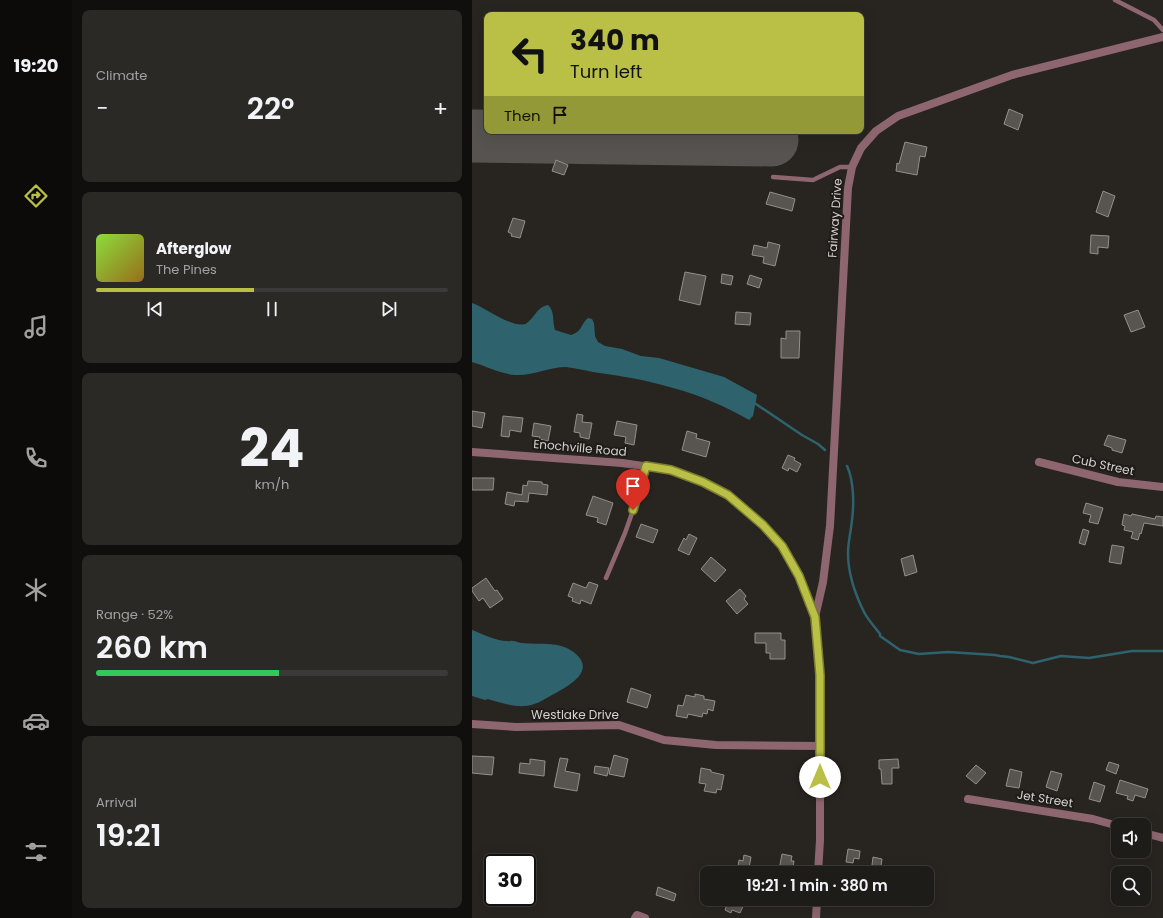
<!DOCTYPE html>
<meta charset="utf-8">
<style>
:root{--surface:#1e1c19;--page:#2b2926;--text:#f1f3f6;--muted:#a1a1a2;--line:#3c3a38;--accent:#bac045}
body{margin:0;font-family:Poppins,sans-serif;background:var(--page);color:var(--text);height:100vh;display:flex;flex-direction:column;font-size:15px;white-space:nowrap}
*{box-sizing:border-box;margin:0}
p{font-size:13px;color:var(--muted)}
.icon{flex:none;width:22px;height:22px;fill:none;stroke:currentColor;stroke-width:2;stroke-linecap:round;stroke-linejoin:round}
.map{position:relative;flex:1;overflow:hidden}
.drawer{display:flex;flex-direction:column;gap:10px;padding:10px;background:#100f0e;width:400px}
.drawer>*{flex:none}
.top-card{position:absolute;left:12px;top:12px;width:380px;height:122px;border-radius:8px;box-shadow:0 4px 16px #0002,0 0 0 1px var(--line);background:#bac045;color:#111;overflow:hidden}
.fabs{position:absolute;left:639px;top:818px;display:grid;gap:8px}
.fabs a{display:grid;place-items:center;width:40px;height:40px;border-radius:8px;background:var(--surface);box-shadow:0 4px 16px #0002,0 0 0 1px var(--line);font-size:20px}
.speed{position:absolute;left:12px;top:854px;display:flex;gap:8px;font-size:20px;font-weight:700;text-align:center}
.speed>*{display:grid;place-content:center;width:52px;height:52px;border-radius:50%;background:var(--surface);box-shadow:0 4px 16px #0002,0 0 0 1px var(--line);line-height:1}
.speed .limit{border:2px solid #111;border-radius:6px;background:#fff;color:#111}
.pin{position:absolute;display:grid;place-items:center;width:34px;height:34px;color:#fff;margin:-41px -17px;border-radius:50% 50% 50% 0;rotate:-45deg;box-shadow:0 0 4px #0007}
.pin .icon{rotate:45deg}
.me{position:absolute;width:44px;margin:-22px;rotate:0deg;stroke-linejoin:round;filter:drop-shadow(0 0 3px #0008)}
.turn{display:flex;align-items:center;gap:14px;height:84px;padding:0 20px;font-size:18px}
.turn .icon{width:52px;height:52px;stroke-width:2.5}
.turn b{display:block;font-size:28px;line-height:34px}
.then{display:flex;align-items:center;height:38px;padding:0 20px;background:#0003;gap:8px;font-size:15px}
.big{font-size:30px;font-weight:600;line-height:1.1}
.drawer .tile{flex:1;display:flex;flex-direction:column;justify-content:center;gap:6px;min-width:0;padding:0 14px;border-radius:8px;background:var(--page)}
.drawer .dial{align-items:center;gap:0}
.dial b{font-size:52px;line-height:1}
.song{display:flex;align-items:center;gap:12px}
.cover{width:48px;height:48px;border-radius:6px;background:linear-gradient(135deg,hsl(90 70% 55%),hsl(40 70% 35%))}
.played{height:4px;border-radius:2px;background:linear-gradient(90deg,var(--accent) 45%,var(--line) 45%)}
.keys{display:flex;justify-content:space-around;direction:ltr}
.heat{display:flex;justify-content:space-between;align-items:center;font-size:22px;direction:ltr}
.charge{height:6px;border-radius:3px;background:linear-gradient(90deg,#34c759 52%,var(--line) 0)}
.trip{position:absolute;left:228px;top:866px;width:234px;height:40px;border-radius:8px;background:var(--surface);box-shadow:0 4px 16px #0002,0 0 0 1px var(--line);font-weight:600;line-height:40px;text-align:center}
main{display:flex;flex:1;min-height:0}
.menu{display:flex;flex-direction:column;width:72px;justify-content:space-around;align-items:center;background:#0c0b0a;color:var(--muted)}
.menu .icon{width:28px;height:28px}
.menu .on{color:var(--accent)}
.menu b{font-size:18px;color:var(--text)}
.map>svg:first-child{display:block}
.water{fill:#2e636e}
.lines{fill:none;stroke-linecap:round;stroke-linejoin:round}
.stream{stroke:#2e636e;stroke-width:2.5}
.runway{stroke:#565350;stroke-width:53}
.building{fill:#585450;stroke:#938f8b}
.service{stroke:#8e666f;stroke-width:4.5}
.minor{stroke:#8e666f;stroke-width:8}
.route-casing{stroke:#797d2d;stroke-width:10}
.route{stroke:#bac045;stroke-width:7}
.labels{text-anchor:middle;stroke-width:4;stroke-linejoin:round;paint-order:stroke}
.street-label{font-size:12px;fill:#d5d2d0;stroke:#1f1b18}
</style>
<main>
<nav class="menu">
<b>19:20</b>
<svg class="icon on" aria-label="directions" viewBox="0 0 24 24"><path d="M12 3l9 9-9 9-9-9zM9 14v-3h6M13 9l2 2-2 2"/></svg>
<svg class="icon" aria-label="music" viewBox="0 0 24 24"><path d="M9 18V5l10-2v13"/><circle cx="6" cy="18" r="3"/><circle cx="16" cy="16" r="3"/></svg>
<svg class="icon" aria-label="phone" viewBox="0 0 24 24"><path d="M5 4h4l2 5-3 2q2 4 5 5l2-3 5 2v4C11 20 4 13 5 4z"/></svg>
<svg class="icon" aria-label="climate" viewBox="0 0 24 24"><path d="M12 3v18M4 7l16 10M4 17L20 7"/></svg>
<svg class="icon" aria-label="car" viewBox="0 0 24 24"><path d="M5 17H2v-5l4-1 3-4h7l3 4 3 1v5h-3M9 17h6M6 11h13"/><circle cx="7" cy="17" r="2"/><circle cx="17" cy="17" r="2"/></svg>
<svg class="icon" aria-label="filters" viewBox="0 0 24 24"><path d="M4 7h16M4 17h16"/><circle cx="9" cy="7" r="2"/><circle cx="15" cy="17" r="2"/></svg>
</nav>
<section class="drawer">
<div class="tile"><p>Climate</p>
<div class="heat"><a>−</a><b class="big">22°</b><a>+</a></div>
</div>
<div class="tile">
<div class="song"><i class="cover"></i><div><b>Afterglow</b><p>The Pines</p></div></div>
<div class="played"></div>
<div class="keys"><svg class="icon" aria-label="previous" viewBox="0 0 24 24"><path d="M18 5L8 12l10 7zM5 5v14"/></svg><svg class="icon" aria-label="pause" viewBox="0 0 24 24"><path d="M8 5v14M16 5v14"/></svg><svg class="icon" aria-label="next" viewBox="0 0 24 24"><path d="M6 5l10 7-10 7zM19 5v14"/></svg></div>
</div>
<div class="tile dial"><b>24</b><p>km/h</p></div>
<div class="tile"><p>Range · 52%</p><b class="big">260 km</b><div class="charge"></div></div>
<div class="tile"><p>Arrival</p><b class="big">19:21</b></div>
</section>
<div class="map">
<svg width="691" height="918" viewBox="0 0 691 918">
<rect width="100%" height="100%" fill="#282521"/>
<g class="water">
<path d="M0,303C12,307 44,331 55,323C63,317 65,307 76,305C83,311 80,321 83,330L99,335C111,331 108,325 116,318L120,319L122,323L123,336L126,342L133,346L150,349L169,356L187,358L252,377L285,395L281,416L277,420C230,392 176,379 121,372C112,370 103,368 94,367C77,367 61,376 43,375C29,374 14,366 0,362Z"/>
<path d="M0,630C11,634 23,641 35,641C40,642 36,640 41,641C44,641 47,643 50,643C66,645 85,641 100,651C127,670 97,686 80,695C71,700 62,706 52,706C42,707 25,702 16,699L13,700L0,696Z"/>
</g>
<g class="lines">
<g class="stream">
<polyline points="281,402 330,435 346,444 353,450"/>
<path d="M375,466C382,481 382,504 380,520C379,531 376,542 376,553C376,573 383,594 392,612C396,620 403,627 408,634V636L428,650L447,654L476,652L523,655L528,656L537,657L561,663L589,656L617,658L660,651H691"/>
</g>
<polyline class="runway" points="0,136 300,140"/>
</g>
<g class="building">
<polygon points="537,109 551,115 546,130 532,124"/>
<polygon points="433,142 455,147 453,157 448,156 445,175 424,171 425,163 427,164"/>
<polygon points="84,160 96,165 92,175 80,171"/>
<polygon points="631,191 643,196 636,217 624,212"/>
<polygon points="298,192 323,199 320,211 294,204"/>
<polygon points="41,218 53,221 48,238 39,236 40,234 36,232"/>
<polygon points="619,235 637,236 636,248 626,247 626,254 618,253"/>
<polygon points="296,242 308,245 303,266 291,263 292,257 280,255 282,245 295,248"/>
<polygon points="213,272 234,276 228,305 207,300"/>
<polygon points="250,274 261,276 259,285 249,283"/>
<polygon points="278,275 290,279 287,288 275,284"/>
<polygon points="666,310 673,327 659,332 652,315"/>
<polygon points="264,312 279,313 278,325 263,324"/>
<polygon points="314,331 328,331 327,358 309,358 309,338 314,339"/>
<polygon points="0,411 13,413 10,428 0,426"/>
<polygon points="105,414 111,415 110,422 120,423 117,439 108,437 108,433 102,432"/>
<polygon points="31,416 51,418 49,432 38,430 37,437 29,436"/>
<polygon points="145,421 165,425 162,445 153,443 154,437 142,435"/>
<polygon points="62,423 79,426 76,441 67,439 68,437 60,436"/>
<polygon points="215,431 225,434 224,438 238,442 234,457 210,450"/>
<polygon points="636,435 654,440 650,453 640,450 640,448 632,445"/>
<polygon points="316,455 323,458 322,460 329,464 325,472 317,468 316,471 310,468"/>
<polygon points="0,478 22,478 21,490 0,490"/>
<polygon points="56,481 70,482 70,484 76,485 75,495 57,493 56,502 43,501 42,506 33,504 35,492 50,495 51,485 55,486"/>
<polygon points="121,496 141,503 134,525 125,522 126,518 114,515"/>
<polygon points="614,503 631,508 626,524 617,522 619,515 611,513"/>
<polygon points="652,514 659,516 660,514 683,519 684,516 691,517 691,526 672,523 669,534 668,533 666,540 659,538 661,532 652,530 653,526 650,525"/>
<polygon points="169,524 186,530 181,543 164,537"/>
<polygon points="611,529 617,531 613,545 607,543"/>
<polygon points="217,534 225,538 217,555 206,550 212,538 214,540"/>
<polygon points="640,545 652,547 649,564 637,562"/>
<polygon points="441,555 445,572 433,576 429,559"/>
<polygon points="239,557 254,570 243,582 229,569"/>
<polygon points="14,578 23,591 25,590 31,599 18,608 11,598 7,601 0,591 0,588"/>
<polygon points="117,582 126,585 119,604 109,600 108,604 100,601 101,598 96,596 101,583 114,588"/>
<polygon points="268,589 274,596 272,599 276,604 265,614 254,601"/>
<polygon points="283,633 309,633 309,640 313,640 313,659 298,659 298,653 294,653 294,643 283,643"/>
<polygon points="159,688 179,695 175,708 155,702"/>
<polygon points="223,694 232,696 232,699 243,701 241,711 236,709 235,714 231,713 230,717 216,714 215,718 204,716 206,705 211,706 214,695 223,697"/>
<polygon points="142,755 156,759 152,777 137,774"/>
<polygon points="0,756 22,757 20,775 0,773"/>
<polygon points="88,758 96,759 93,771 108,774 105,791 82,787"/>
<polygon points="58,759 73,761 72,776 47,773 48,763 58,764"/>
<polygon points="426,759 427,768 420,768 420,784 410,784 409,769 407,769 407,760"/>
<polygon points="637,762 647,765 644,774 634,770"/>
<polygon points="504,765 514,773 504,784 494,776"/>
<polygon points="123,766 137,768 135,776 122,773"/>
<polygon points="229,768 239,770 239,772 252,775 249,790 245,789 244,793 232,791 234,784 227,783"/>
<polygon points="538,769 550,772 547,788 534,786"/>
<polygon points="579,771 590,774 585,791 574,787"/>
<polygon points="648,780 676,789 673,798 663,795 661,801 655,799 656,796 644,793"/>
<polygon points="622,782 633,786 628,802 617,799"/>
<polygon points="376,849 388,851 387,859 382,858 381,863 374,862"/>
<polygon points="310,854 320,856 319,861 322,861 320,873 307,870"/>
<polygon points="272,855 279,857 277,868 266,866 267,860 271,861"/>
<polygon points="401,857 410,859 408,873 399,873"/>
<polygon points="186,887 204,894 202,901 184,895"/>
<polygon points="257,899 265,899 273,902 268,913 260,910 259,913 253,910"/>
</g>
<g class="lines">
<g class="service">
<polyline points="643,0 682,20 691,30"/>
<polyline points="301,177 341,180 368,167 380,167"/>
<polyline points="134,578 153,533 165,499 174,466"/>
</g>
<g class="minor">
<polyline points="0,452 150,463 199,470 231,482 256,495 291,525 310,546 327,576 343,617 348,675 348,840 346,873"/>
<polyline points="567,462 646,482 691,487"/>
<polyline points="343,617 351,582 358,526 376,188 380,167 389,148 404,131 426,116 540,75 691,37"/>
<polyline points="0,724 44,727 147,725 192,740 244,745 348,746"/>
<polyline points="496,799 621,819 646,826"/>
<polyline points="672,833 691,838"/>
<polyline points="163,918 165,915 173,918"/>
<polyline points="344,918 345,899"/>
</g>
</g>
<g class="lines">
<g class="route-casing">
<polyline id="route" points="161,510 174,466 199,470 231,482 256,495 291,525 310,546 327,576 343,617 348,675 348,777"/>
</g>
<use href="#route" class="route"/>
</g>
<g class="labels">
<g class="street-label">
<text transform="translate(363 218) rotate(-86)" y="4">Fairway Drive</text>
<text transform="translate(108 448) rotate(5)" y="4">Enochville Road</text>
<text transform="translate(631 465) rotate(12)" y="4">Cub Street</text>
<text x="103" y="719">Westlake Drive</text>
<text transform="translate(573 799) rotate(9)" y="4">Jet Street</text>
</g>
</g>
</svg>
<div class="fabs">
<a><svg class="icon" aria-label="sound" viewBox="0 0 24 24"><path d="M4 9h4l5-4v14l-5-4H4zM17 9q2 3 0 6"/></svg></a>
<a><svg class="icon" aria-label="search" viewBox="0 0 24 24"><circle cx="10" cy="10" r="6"/><path d="M15 15l6 6"/></svg></a>
</div>
<div class="speed"><div class="limit">30</div></div>
<div class="pin" style="left:161px;top:510px;background:#d93025"><svg class="icon" aria-label="arrive" viewBox="0 0 24 24"><path d="M6 21V4h12l-3 4 3 4H6"/></svg></div>
<svg class="me" style="left:348px;top:777px" viewBox="-20 -20 40 40"><circle r="19" fill="#fff"/><path d="M0-13L10 11 0 6-10 11z" fill="#bac045"/></svg>
<div class="trip">19:21 · 1 min · 380 m</div>
<div class="top-card">
<div class="turn"><svg class="icon" aria-label="left" viewBox="0 0 24 24"><path d="M17 20v-9H6M10 6l-5 5 5 5"/></svg><div><b>340 m</b>Turn left</div></div>
<div class="then">Then<svg class="icon" aria-label="arrive" viewBox="0 0 24 24"><path d="M6 21V4h12l-3 4 3 4H6"/></svg></div>
</div>
</div>
</main>
